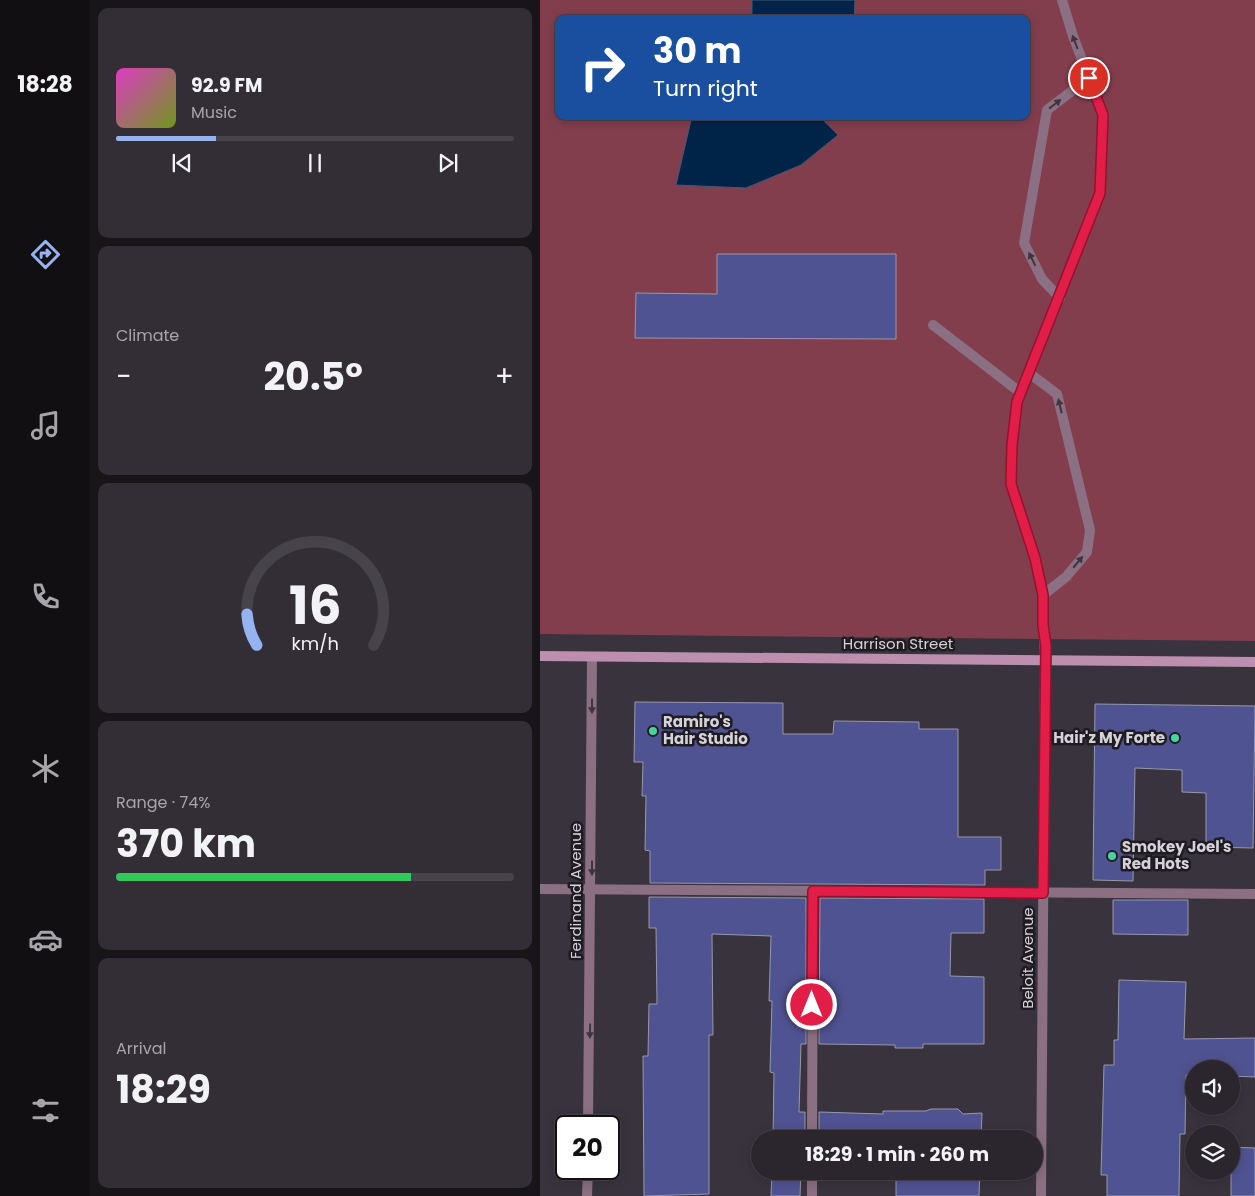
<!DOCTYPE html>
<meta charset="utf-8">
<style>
:root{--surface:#2b262e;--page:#332e36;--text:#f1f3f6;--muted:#a6a5aa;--line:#47434a;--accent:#95b2f1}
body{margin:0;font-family:Poppins,sans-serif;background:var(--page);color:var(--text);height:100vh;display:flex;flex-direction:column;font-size:19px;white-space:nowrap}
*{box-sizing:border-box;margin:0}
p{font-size:16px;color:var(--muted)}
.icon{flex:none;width:28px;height:28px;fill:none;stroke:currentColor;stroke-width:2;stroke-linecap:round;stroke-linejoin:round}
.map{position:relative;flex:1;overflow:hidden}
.details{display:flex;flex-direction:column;gap:8px;padding:8px;background:#181519;width:450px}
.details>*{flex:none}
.banner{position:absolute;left:15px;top:15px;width:475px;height:105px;border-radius:10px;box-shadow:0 2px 12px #0003,0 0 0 1px var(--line);background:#1a4fa0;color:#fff;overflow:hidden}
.tools{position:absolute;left:645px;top:1060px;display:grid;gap:10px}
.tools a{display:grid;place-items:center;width:55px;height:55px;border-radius:50%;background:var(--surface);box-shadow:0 2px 12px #0003,0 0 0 1px var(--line);font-size:25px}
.speed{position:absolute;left:15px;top:1115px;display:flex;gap:10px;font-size:25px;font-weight:700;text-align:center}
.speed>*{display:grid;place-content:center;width:65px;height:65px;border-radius:50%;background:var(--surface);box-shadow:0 2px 12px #0003,0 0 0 1px var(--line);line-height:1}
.speed .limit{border:2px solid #111;border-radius:8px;background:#fff;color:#111}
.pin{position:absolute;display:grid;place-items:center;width:42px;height:42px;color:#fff;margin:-21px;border:2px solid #fff;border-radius:50%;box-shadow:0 1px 5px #0007}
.me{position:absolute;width:55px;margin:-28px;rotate:0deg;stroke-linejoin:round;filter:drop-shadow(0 0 4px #0008)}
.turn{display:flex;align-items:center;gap:18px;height:105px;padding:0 15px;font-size:22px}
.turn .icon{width:65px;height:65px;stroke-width:2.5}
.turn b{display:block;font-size:35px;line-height:42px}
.big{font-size:38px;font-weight:700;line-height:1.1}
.details .tile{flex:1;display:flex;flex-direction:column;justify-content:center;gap:8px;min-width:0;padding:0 18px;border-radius:10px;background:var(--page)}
.details .dial{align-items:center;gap:0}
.dial svg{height:130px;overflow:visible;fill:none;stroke:var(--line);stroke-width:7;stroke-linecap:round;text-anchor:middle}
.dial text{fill:var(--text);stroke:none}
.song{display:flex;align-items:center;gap:15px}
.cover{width:60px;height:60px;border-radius:8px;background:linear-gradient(135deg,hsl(310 70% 55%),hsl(80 70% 35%))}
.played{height:5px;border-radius:2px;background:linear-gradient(90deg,var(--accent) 25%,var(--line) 25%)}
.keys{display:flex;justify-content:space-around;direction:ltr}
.heat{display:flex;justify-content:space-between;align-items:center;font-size:28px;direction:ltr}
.charge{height:8px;border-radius:4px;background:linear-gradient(90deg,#34c759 74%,var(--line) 0)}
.trip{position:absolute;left:211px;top:1130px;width:292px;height:50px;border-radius:25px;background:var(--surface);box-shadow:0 2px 12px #0003,0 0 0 1px var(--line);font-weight:700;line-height:50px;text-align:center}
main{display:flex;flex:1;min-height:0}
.tabs{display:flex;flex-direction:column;width:90px;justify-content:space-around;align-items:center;background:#110f12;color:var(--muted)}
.tabs .icon{width:35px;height:35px}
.tabs .selected{color:var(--accent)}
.tabs b{font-size:22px;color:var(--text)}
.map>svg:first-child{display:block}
.green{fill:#833e4e;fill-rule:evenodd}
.water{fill:#002448;stroke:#405874}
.building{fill:#505391;stroke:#9799a7}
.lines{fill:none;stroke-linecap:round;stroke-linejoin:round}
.lane{stroke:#8b6f82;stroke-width:10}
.street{stroke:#8b6f82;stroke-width:10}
.secondary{stroke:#bb8fad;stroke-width:10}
.oneway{fill:#3f353e}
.route-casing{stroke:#92132f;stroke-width:12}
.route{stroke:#e11d48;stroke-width:9}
.poi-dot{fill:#47d49e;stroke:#1e1c21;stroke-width:2}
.labels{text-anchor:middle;stroke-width:5;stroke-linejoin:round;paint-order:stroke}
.street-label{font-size:15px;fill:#d6d2d9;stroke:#1e1c21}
.poi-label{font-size:15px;font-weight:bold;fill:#d6d2d9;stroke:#1e1c21;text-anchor:start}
</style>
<main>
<nav class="tabs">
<b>18:28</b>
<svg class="icon selected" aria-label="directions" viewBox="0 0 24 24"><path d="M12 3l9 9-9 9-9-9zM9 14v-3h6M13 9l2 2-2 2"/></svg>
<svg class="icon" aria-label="music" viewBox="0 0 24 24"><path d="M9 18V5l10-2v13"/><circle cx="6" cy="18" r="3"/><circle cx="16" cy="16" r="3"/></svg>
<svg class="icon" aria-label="phone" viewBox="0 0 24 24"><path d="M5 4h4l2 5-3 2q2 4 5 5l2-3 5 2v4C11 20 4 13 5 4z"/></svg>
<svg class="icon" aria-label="climate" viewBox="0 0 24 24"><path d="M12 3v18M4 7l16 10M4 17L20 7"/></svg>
<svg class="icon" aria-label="car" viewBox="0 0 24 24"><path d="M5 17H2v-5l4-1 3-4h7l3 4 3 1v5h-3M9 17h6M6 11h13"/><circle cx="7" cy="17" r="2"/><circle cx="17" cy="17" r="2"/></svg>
<svg class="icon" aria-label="filters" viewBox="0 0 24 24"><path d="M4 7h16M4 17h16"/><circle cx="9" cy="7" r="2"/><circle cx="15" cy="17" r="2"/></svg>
</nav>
<section class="details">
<div class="tile">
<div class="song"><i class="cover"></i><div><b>92.9 FM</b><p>Music</p></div></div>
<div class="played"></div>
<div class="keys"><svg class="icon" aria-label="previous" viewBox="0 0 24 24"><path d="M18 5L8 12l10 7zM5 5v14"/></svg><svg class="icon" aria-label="pause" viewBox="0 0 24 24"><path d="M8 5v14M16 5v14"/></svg><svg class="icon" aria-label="next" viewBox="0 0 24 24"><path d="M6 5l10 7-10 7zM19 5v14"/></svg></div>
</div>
<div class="tile"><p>Climate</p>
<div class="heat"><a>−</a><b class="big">20.5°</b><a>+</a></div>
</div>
<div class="tile dial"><svg viewBox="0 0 100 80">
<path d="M14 69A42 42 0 1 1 86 69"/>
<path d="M14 69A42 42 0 0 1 8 50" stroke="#95b2f1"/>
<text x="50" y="56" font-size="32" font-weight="700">16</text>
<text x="50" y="72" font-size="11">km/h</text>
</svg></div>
<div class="tile"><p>Range · 74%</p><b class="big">370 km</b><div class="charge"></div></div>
<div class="tile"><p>Arrival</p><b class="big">18:29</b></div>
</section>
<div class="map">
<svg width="715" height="1196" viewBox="0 0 715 1196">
<rect width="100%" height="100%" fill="#39333e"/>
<path class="green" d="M0,0H715V641L0,634ZM19,19H486V116H19Z"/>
<g class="water">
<polygon points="212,0 315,0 314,19 212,19"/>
<polygon points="152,116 279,116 298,135 261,165 206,188 136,185"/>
</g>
<g class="building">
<polygon points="177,254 356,254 356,339 95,338 96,293 177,294"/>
<polygon points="95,702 243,703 243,734 293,734 294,721 379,722 379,729 418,729 418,837 461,837 461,870 445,870 445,885 110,883 110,851 105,850 106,796 102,796 103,762 94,762"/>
<polygon points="555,704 715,706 713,848 666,847 666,793 642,792 642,770 595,768 593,881 553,880"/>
<polygon points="109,897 266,898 266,1044 261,1044 259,1112 265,1112 265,1139 233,1139 234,1073 230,1072 232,1001 229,1001 231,936 172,934 173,1035 169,1035 169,1194 104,1196 103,1056 108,1056 109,1004 117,1004 116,928 109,928"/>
<polygon points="280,898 444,899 444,933 411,933 410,976 444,977 444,1044 383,1044 383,1048 355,1048 355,1045 279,1044"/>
<polygon points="573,900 648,900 648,935 573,934"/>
<polygon points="579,980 646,982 644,1039 715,1038 715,1077 691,1076 691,1069 654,1069 654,1075 646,1075 645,1134 640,1134 639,1196 567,1196 567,1175 561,1175 564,1065 574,1065 574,1040 578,1040"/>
<polygon points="391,1109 418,1109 423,1114 442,1113 441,1139 279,1139 279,1112 343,1114 343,1111 386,1111"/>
<polygon points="691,1147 715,1148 715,1196 691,1196"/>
<polygon points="232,1171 261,1171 260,1196 231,1196"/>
<polygon points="356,1171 440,1171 439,1196 356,1196"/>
</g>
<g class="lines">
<g class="lane">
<polyline points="520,298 502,279 484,243 507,110 549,78"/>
<polyline points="393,325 481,393"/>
<polyline points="489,373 517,394 550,530 547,552 526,577 503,595"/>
<polyline points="505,660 503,595 495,558 471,484 472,445 477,402 560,193 563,115 533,36 522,0"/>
<polyline points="0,889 715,894"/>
<polyline points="272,1139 273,891"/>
<polyline points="272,1196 272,1171"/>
</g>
<g class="street">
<polyline points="48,1126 52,657"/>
<polyline points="47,1196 48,1169"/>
<polyline points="501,1196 505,660"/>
</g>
<polyline class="secondary" points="0,656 715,662"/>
</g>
<defs><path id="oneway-solid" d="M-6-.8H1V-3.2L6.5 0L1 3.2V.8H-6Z" transform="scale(1.25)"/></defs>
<g class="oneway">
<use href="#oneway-solid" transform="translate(535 42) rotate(-111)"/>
<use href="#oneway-solid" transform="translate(515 104) rotate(-38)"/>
<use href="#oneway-solid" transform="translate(492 259) rotate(-116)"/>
<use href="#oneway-solid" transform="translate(520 406) rotate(-103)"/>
<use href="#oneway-solid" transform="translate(538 562) rotate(-50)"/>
<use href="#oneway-solid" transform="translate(52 706) rotate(90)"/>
<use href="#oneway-solid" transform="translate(52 868) rotate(90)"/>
<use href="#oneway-solid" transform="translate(50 1031) rotate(91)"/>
</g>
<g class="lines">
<g class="route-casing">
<polyline id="route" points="272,1005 273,891 503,893 506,646 503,625 503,595 495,558 471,484 472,445 477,402 560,193 563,115 549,78"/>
</g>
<use href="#route" class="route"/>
</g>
<g class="poi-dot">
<circle cx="113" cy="731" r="5"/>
<circle cx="635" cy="738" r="5"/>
<circle cx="572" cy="856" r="5"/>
</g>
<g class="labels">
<g class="street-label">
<text x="358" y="649">Harrison Street</text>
<text transform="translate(36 891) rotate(-90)" y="5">Ferdinand Avenue</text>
<text transform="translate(488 958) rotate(-90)" y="5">Beloit Avenue</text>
</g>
<g class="poi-label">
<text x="123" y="727">Ramiro's<tspan x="123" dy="17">Hair Studio</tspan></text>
<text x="625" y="743" text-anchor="end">Hair'z My Forte</text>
<text x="582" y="852">Smokey Joel's<tspan x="582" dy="17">Red Hots</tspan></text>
</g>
</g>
</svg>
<div class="tools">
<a><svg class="icon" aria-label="sound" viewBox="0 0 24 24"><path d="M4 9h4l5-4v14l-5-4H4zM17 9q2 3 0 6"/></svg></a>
<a><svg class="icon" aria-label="layers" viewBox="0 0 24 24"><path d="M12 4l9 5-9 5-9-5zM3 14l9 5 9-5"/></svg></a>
</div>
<div class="speed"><div class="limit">20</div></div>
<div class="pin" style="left:549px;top:78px;background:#d93025"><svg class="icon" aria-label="arrive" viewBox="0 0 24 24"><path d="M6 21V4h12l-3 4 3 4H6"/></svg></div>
<svg class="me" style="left:272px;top:1005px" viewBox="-20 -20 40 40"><circle r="17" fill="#e11d48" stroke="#fff" stroke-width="3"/><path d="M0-11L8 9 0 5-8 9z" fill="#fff"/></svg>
<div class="trip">18:29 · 1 min · 260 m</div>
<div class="banner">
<div class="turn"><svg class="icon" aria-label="right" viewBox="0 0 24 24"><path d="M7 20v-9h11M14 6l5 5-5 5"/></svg><div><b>30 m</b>Turn right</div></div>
</div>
</div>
</main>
